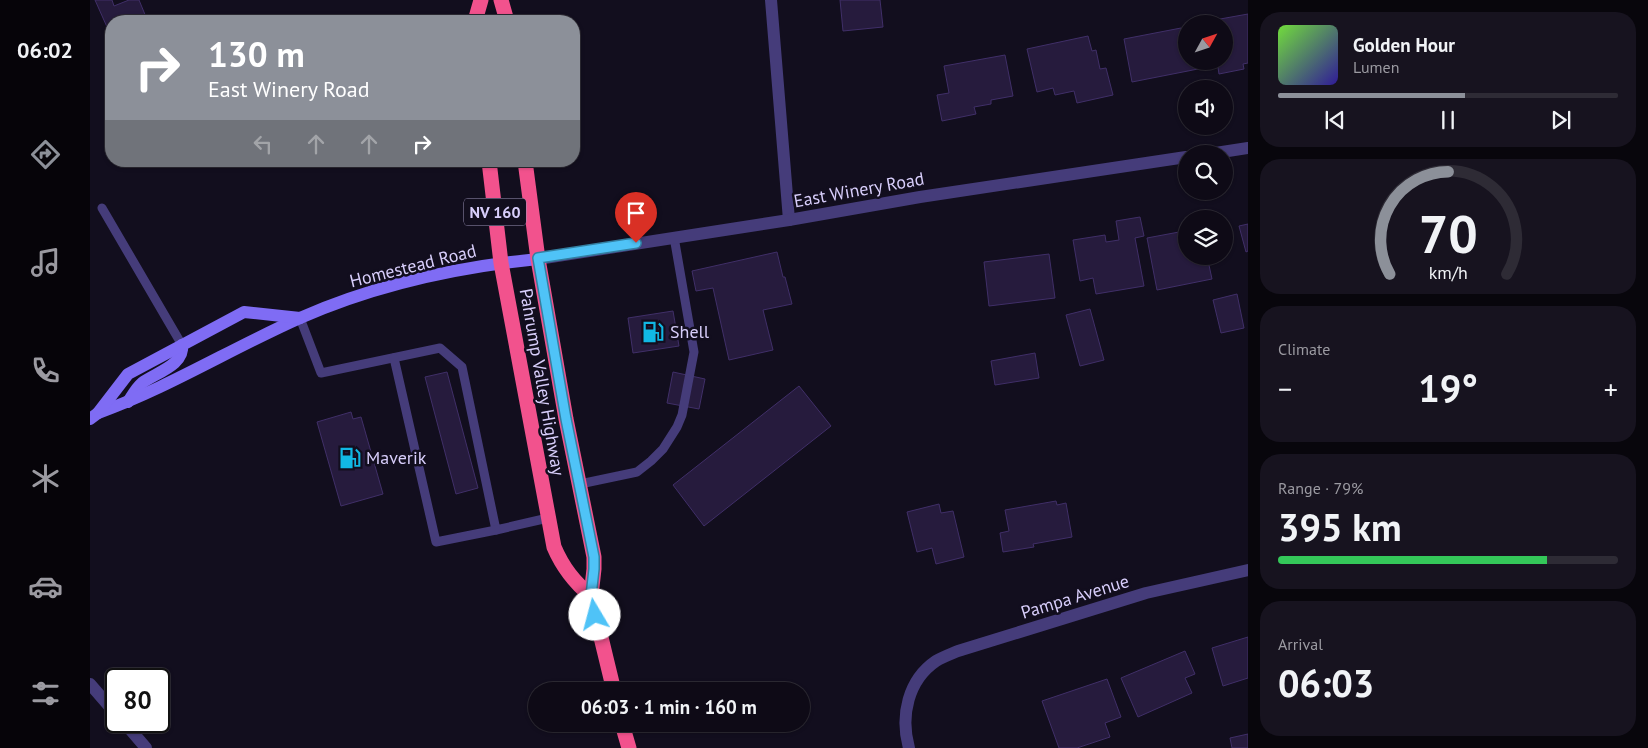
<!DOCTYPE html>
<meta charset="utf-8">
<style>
:root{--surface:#0e0a16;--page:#17131f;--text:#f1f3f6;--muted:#9b9aa1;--line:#2e2b35;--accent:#8c9099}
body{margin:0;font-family:"PT Sans",sans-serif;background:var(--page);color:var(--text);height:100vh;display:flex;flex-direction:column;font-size:19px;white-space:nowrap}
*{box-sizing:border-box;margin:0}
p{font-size:16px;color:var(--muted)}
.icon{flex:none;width:28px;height:28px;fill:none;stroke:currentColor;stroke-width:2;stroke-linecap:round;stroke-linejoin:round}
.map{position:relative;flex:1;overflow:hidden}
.sheet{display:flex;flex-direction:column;gap:12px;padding:12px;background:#08060c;width:400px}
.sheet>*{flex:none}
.top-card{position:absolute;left:15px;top:15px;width:475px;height:152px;border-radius:20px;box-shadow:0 1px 4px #0004,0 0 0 1px var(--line);background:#8c9099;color:#fff;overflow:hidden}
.needle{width:32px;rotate:50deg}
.controls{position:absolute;left:1088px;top:15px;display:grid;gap:10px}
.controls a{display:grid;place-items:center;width:55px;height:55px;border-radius:50%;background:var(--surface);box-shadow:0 1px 4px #0004,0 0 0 1px var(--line);font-size:25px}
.speed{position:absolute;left:15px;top:668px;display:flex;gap:10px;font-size:25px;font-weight:700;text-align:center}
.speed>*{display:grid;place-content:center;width:65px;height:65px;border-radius:50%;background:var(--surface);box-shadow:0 1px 4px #0004,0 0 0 1px var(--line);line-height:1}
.speed .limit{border:2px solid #111;border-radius:8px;background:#fff;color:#111}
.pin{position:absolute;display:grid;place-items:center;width:42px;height:42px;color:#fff;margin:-51px -21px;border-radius:50% 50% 50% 0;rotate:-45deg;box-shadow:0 0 5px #0007}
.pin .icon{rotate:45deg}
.me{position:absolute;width:55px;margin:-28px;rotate:352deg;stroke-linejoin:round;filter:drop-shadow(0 0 4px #0008)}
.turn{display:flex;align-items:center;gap:18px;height:105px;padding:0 20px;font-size:22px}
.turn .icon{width:65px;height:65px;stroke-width:2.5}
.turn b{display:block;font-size:35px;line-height:42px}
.lanes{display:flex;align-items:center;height:48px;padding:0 20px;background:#0003;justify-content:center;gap:25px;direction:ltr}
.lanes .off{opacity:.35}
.big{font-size:38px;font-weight:800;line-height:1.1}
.sheet .tile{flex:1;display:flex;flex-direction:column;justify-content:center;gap:8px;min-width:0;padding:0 18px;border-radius:20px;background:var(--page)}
.sheet .dial{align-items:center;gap:0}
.dial svg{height:130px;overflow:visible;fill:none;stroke:var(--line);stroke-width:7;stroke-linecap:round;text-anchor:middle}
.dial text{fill:var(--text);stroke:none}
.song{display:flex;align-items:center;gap:15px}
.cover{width:60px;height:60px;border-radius:8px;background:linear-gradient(135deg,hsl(100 70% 55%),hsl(250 70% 35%))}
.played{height:5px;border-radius:2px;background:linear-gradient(90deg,var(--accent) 55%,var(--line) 55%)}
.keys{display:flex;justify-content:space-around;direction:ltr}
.heat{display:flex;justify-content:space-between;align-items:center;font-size:28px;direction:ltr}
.charge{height:8px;border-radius:4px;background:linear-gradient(90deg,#34c759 79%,var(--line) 0)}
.trip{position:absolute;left:438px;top:682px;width:282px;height:50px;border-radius:25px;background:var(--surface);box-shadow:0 1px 4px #0004,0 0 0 1px var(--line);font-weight:800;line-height:50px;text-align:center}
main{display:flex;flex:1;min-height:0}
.tabs{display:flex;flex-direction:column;width:90px;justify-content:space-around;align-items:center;background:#060409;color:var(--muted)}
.tabs .icon{width:35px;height:35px}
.tabs .selected{color:var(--accent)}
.tabs b{font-size:22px;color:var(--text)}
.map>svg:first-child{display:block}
.building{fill:#261b3d;stroke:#402f68}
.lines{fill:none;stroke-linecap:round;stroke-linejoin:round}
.lane{stroke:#453c7a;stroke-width:9}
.street{stroke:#453c7a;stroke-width:12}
.secondary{stroke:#7f6cf4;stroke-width:12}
.highway{stroke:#f2528d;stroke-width:15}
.route-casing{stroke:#337fa1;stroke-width:12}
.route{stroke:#4fc3f7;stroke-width:9}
.labels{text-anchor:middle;stroke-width:5;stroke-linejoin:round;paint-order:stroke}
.shield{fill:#120e1e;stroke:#9d94b9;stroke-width:1}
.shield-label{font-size:16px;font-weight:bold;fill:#d8cefb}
.street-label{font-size:18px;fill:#d8cefb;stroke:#120e1e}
.poi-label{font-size:18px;fill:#d8cefb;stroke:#120e1e;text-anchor:start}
</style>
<main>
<nav class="tabs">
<b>06:02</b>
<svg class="icon selected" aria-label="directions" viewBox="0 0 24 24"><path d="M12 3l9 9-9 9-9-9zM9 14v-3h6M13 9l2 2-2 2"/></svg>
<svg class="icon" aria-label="music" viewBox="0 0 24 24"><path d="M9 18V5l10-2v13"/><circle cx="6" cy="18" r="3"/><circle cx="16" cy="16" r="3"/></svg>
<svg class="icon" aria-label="phone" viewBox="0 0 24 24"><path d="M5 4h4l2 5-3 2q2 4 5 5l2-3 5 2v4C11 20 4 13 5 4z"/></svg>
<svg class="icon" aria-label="climate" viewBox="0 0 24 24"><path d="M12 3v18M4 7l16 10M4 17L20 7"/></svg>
<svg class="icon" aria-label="car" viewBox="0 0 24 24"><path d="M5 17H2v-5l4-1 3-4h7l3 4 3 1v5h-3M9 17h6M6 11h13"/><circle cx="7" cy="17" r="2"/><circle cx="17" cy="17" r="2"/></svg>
<svg class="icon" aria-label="filters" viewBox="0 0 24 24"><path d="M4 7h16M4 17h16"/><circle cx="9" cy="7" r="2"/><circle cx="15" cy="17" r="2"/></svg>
</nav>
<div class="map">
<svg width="1158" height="748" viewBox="0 0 1158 748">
<rect width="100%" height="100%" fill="#120e1e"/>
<g class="building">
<polygon points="5,0 22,0 24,6 39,0 49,0 56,17 47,21 21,21 21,36"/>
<polygon points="750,0 790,0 793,27 753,31"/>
<polygon points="1158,14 1158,63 1153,64 1154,69 1129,74 1127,61 1134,61 1134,24 1120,24 1119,21"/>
<polygon points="1091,28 1096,52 1096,61 1107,61 1108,69 1042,82 1034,39"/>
<polygon points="998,36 1002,51 1006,50 1010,69 1016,68 1023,95 987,103 984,91 965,95 963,88 947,92 937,49"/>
<polygon points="915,55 923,96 901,100 901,104 884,107 886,114 852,121 847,95 859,93 854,66"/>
<polygon points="1050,217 1054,236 1045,238 1054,286 1006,294 1003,278 990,281 983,240 1015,235 1016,242 1029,240 1026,221"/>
<polygon points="1158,224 1158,251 1156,252 1149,226"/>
<polygon points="1096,229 1096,256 1117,256 1122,279 1067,290 1057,238 1089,232 1089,230"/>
<polygon points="687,252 693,277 695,277 702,304 673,310 683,350 639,360 623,288 606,291 602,271"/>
<polygon points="959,254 965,298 899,306 894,262"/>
<polygon points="1147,294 1154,328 1131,333 1123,300"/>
<polygon points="1000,309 1014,360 990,366 976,315"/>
<polygon points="583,311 589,346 543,353 538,318"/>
<polygon points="945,353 949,378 905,385 901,361"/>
<polygon points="357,372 388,488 366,494 335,377"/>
<polygon points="583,372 615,379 609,409 577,403"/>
<polygon points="709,386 741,426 614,526 583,485"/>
<polygon points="261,412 263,419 271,417 293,494 251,506 227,422"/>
<polygon points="966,501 967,505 976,503 982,537 943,544 944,547 913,552 910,533 919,531 915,510"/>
<polygon points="849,504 851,513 863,511 874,557 846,564 842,548 827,552 817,512"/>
<polygon points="1158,637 1158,678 1133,686 1122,648"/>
<polygon points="1095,651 1105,674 1095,678 1102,693 1048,717 1031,678"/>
<polygon points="1017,679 1031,717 1015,723 1020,737 987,748 969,748 952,701"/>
<polygon points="1158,734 1158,748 1142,748 1140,738"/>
</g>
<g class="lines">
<g class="lane">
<polyline points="12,208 92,345"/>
<polyline points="210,318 231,373 350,348 372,367 406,530 458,518"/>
<polyline points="304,358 346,542 406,530"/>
<polyline points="490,484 547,472 561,461 573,449 587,427 592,415 604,352 584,237"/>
</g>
<g class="street">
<polyline points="681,0 699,220"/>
<polyline points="1119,154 1158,148"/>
<polyline points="448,259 699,220 830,197 1096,157"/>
<polyline points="0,684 26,714"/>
<polyline points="33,721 56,748"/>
<path d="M819,748C810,716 818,680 846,661C853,657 861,654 868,651L1056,593L1158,570"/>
</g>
<g class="secondary">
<path d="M38,402C42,396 46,388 52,383C65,373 95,365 92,345"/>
<path d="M8,413C78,388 142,348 210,318C285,285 367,267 448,259"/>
<polyline points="0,419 8,413 38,374 154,312 210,318"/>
</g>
<g class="highway">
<polyline points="411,0 417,21"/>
<polyline points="385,21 391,0"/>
<path d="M399,161L411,263L464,547C473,568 484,582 501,596"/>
<polyline points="435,161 448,259 476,419 504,557 504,569 501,596 524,691"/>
<polyline points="532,724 539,748"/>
</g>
</g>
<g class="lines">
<g class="route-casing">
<polyline id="route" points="505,615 501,596 504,569 504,557 476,419 448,258 546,243"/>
</g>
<use href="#route" class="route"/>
</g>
<defs>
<g id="fuel-bare" transform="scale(1.725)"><path d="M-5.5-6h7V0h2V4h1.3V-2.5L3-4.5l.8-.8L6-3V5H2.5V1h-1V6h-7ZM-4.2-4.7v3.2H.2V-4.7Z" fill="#11b8e5" stroke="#120e1e" stroke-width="2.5" paint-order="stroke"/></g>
</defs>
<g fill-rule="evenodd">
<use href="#fuel-bare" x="563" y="332"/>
<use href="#fuel-bare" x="260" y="458"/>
</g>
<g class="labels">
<rect class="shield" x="374" y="198.5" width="62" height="27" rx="4"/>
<g class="shield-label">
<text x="405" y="218">NV 160</text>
</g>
<g class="street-label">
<text transform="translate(769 190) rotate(-10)" y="6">East Winery Road</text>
<text transform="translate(323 266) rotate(-14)" y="6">Homestead Road</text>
<text transform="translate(452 382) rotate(80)" y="6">Pahrump Valley Highway</text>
<text transform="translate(985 597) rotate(-17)" y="6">Pampa Avenue</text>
</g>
<g class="poi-label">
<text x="580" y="338">Shell</text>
<text x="276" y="464">Maverik</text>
</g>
</g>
</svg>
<div class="controls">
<a><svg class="needle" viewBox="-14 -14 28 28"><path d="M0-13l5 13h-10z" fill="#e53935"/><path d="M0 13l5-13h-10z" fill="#9b9aa1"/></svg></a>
<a><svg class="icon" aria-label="sound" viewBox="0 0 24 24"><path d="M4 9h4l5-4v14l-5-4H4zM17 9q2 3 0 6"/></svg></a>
<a><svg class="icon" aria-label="search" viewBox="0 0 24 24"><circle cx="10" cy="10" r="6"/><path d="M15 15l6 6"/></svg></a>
<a><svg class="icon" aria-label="layers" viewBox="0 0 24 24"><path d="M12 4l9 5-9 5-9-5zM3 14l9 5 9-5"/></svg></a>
</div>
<div class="speed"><div class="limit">80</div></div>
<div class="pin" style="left:546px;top:243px;background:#d93025"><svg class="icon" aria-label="arrive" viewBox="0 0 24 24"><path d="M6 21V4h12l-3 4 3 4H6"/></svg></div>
<svg class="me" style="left:505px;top:615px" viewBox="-20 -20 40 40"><circle r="19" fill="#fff"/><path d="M0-13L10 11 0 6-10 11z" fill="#4fc3f7"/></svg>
<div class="trip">06:03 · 1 min · 160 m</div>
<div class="top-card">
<div class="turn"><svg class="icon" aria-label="right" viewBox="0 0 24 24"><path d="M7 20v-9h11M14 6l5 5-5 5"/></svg><div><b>130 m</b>East Winery Road</div></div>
<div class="lanes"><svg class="icon off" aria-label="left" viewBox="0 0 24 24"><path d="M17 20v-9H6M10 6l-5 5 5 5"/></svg><svg class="icon off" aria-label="ahead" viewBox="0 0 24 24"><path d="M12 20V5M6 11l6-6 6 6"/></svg><svg class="icon off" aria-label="ahead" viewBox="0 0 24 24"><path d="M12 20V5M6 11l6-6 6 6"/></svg><svg class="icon" aria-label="right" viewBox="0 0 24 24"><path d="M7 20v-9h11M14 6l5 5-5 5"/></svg></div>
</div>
</div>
<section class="sheet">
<div class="tile">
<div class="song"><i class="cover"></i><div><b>Golden Hour</b><p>Lumen</p></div></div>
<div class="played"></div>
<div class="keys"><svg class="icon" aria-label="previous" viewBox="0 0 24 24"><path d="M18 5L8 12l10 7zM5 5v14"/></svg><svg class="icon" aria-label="pause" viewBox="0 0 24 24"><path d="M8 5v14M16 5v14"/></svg><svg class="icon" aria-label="next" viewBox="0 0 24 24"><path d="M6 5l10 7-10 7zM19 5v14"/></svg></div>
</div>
<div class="tile dial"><svg viewBox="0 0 100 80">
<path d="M14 69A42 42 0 1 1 86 69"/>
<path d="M14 69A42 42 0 0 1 50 6" stroke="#8c9099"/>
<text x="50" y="56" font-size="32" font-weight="700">70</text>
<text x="50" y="72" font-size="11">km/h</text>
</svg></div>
<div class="tile"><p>Climate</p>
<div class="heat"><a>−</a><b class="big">19°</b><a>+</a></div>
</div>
<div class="tile"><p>Range · 79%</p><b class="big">395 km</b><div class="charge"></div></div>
<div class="tile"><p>Arrival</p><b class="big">06:03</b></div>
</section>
</main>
